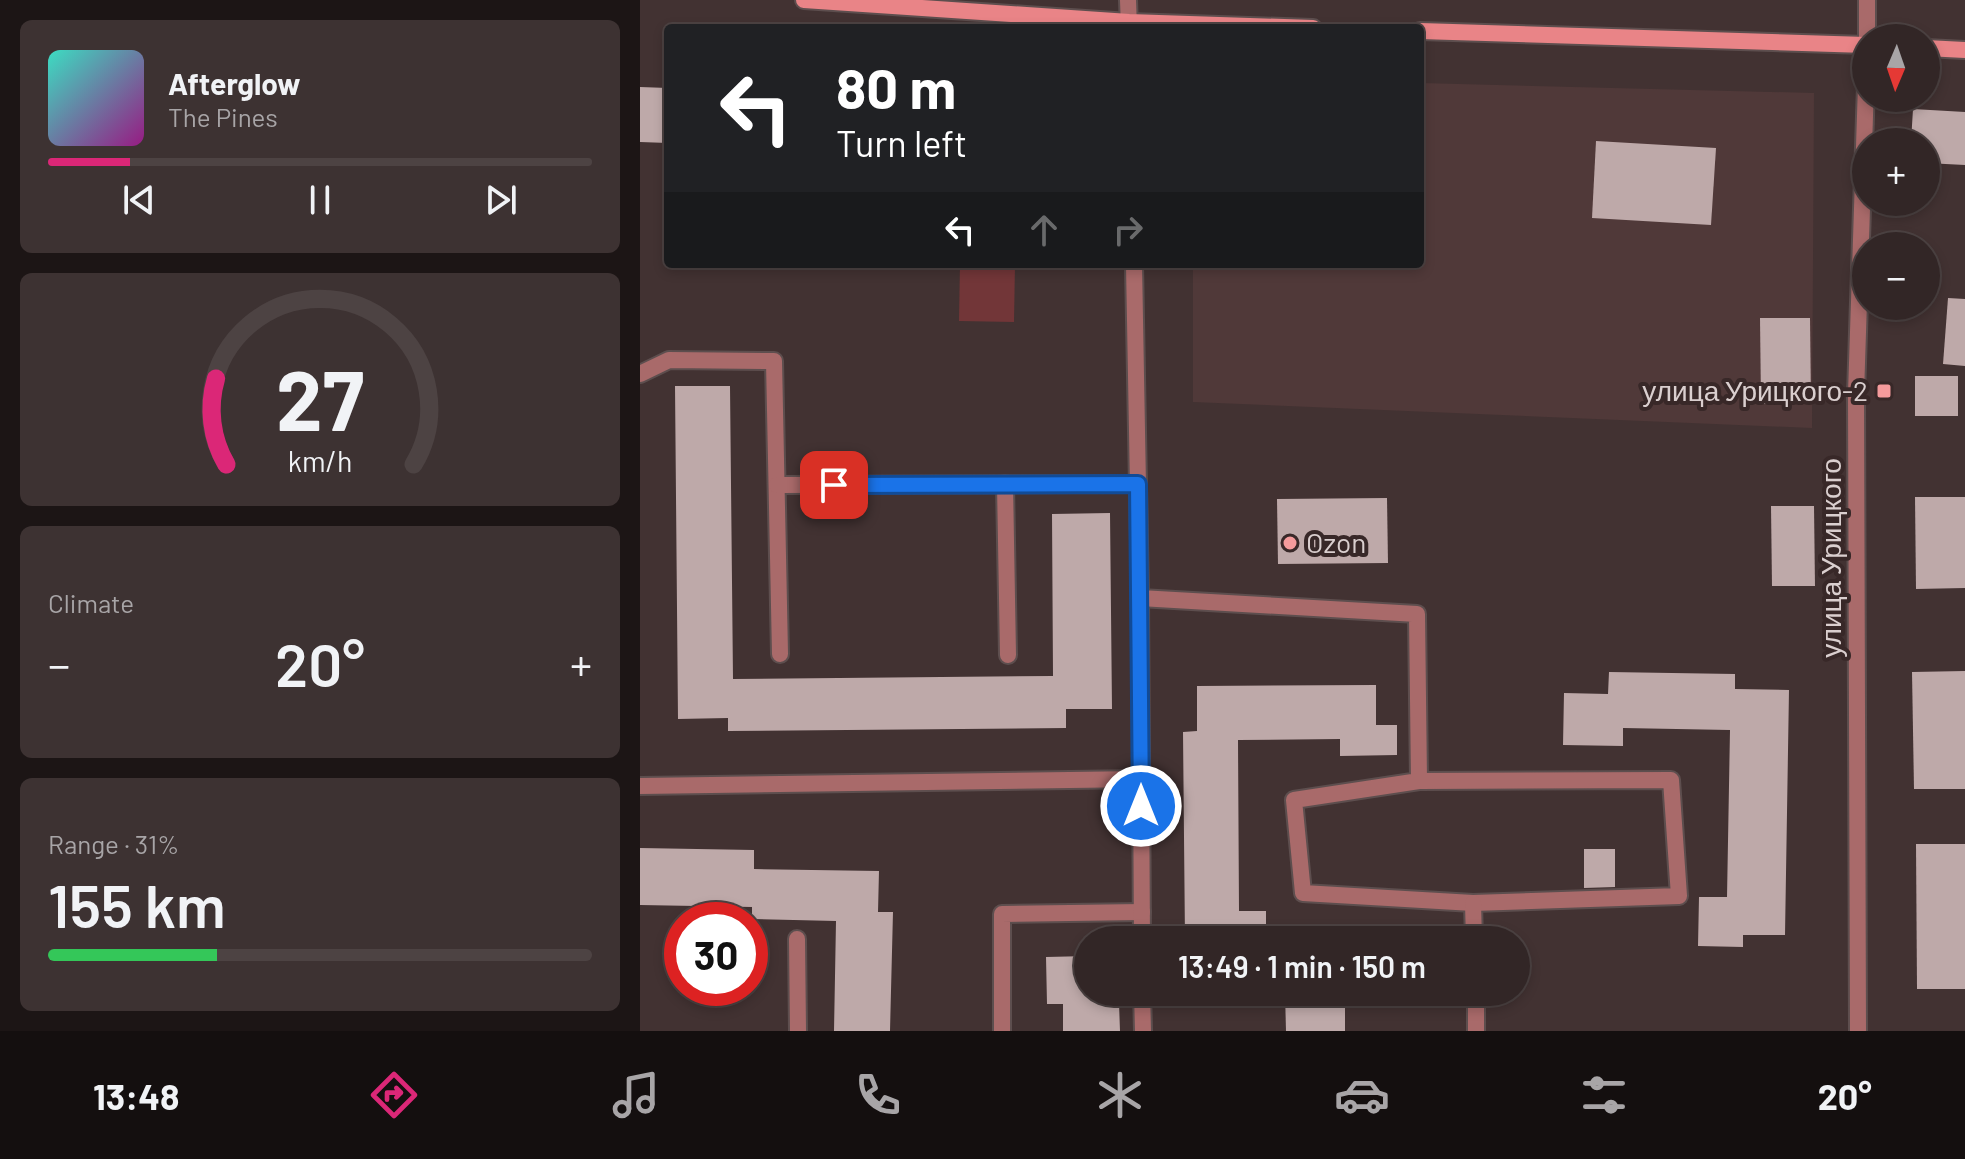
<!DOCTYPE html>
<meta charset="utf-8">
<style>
:root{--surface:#322626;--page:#3d3232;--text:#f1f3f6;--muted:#a8a5a7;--line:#4d4343;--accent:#db2777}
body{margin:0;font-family:Barlow,sans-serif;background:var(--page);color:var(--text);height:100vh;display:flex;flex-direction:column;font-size:30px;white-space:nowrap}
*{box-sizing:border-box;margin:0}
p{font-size:26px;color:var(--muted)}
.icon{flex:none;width:44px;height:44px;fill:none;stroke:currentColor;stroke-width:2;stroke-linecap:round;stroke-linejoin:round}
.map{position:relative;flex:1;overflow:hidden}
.sheet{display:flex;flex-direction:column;gap:20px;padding:20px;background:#1c1515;width:640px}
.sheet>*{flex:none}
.guide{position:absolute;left:24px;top:24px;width:760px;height:244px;border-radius:8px;box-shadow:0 4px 12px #0003,0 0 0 2px var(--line);background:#202124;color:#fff;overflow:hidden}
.needle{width:52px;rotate:182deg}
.controls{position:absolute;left:1212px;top:24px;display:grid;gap:16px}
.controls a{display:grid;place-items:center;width:88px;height:88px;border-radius:50%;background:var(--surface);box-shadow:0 4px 12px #0003,0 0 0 2px var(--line);font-size:40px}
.speed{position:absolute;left:24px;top:902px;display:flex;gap:16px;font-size:40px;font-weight:700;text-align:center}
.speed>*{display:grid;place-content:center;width:104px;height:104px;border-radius:50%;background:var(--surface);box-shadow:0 4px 12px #0003,0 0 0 2px var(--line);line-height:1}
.speed .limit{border:12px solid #d22;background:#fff;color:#111}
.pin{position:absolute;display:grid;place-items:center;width:68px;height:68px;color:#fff;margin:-34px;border-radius:16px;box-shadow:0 4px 12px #0006}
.me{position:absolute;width:88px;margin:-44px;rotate:0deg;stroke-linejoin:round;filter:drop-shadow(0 0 6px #0008)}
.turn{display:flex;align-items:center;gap:28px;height:168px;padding:0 40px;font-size:36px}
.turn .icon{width:104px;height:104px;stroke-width:2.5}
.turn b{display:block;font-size:56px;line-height:68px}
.lanes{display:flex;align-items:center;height:76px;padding:0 40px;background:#0003;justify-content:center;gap:40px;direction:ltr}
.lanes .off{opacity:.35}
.big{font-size:60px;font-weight:600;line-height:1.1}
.sheet .tile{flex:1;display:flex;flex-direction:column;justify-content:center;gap:12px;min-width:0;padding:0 28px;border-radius:12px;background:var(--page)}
.sheet .dial{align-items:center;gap:0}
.dial svg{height:208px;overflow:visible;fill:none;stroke:var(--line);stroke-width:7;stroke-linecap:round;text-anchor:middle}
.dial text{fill:var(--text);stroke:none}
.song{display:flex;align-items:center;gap:24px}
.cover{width:96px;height:96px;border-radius:12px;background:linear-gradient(135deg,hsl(170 70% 55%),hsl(310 70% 35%))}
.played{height:8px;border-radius:4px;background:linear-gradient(90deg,var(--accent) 15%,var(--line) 15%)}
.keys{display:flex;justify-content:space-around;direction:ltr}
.heat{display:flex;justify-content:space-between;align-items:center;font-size:44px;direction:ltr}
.charge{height:12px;border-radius:6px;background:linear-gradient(90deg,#34c759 31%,var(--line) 0)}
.trip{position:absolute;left:434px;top:926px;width:456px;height:80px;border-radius:40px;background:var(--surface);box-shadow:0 4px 12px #0003,0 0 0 2px var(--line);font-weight:600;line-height:80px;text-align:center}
.tab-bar{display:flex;height:128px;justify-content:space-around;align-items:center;background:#140f0f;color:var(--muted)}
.tab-bar .icon{width:56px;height:56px}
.tab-bar .on{color:var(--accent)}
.tab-bar b{font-size:36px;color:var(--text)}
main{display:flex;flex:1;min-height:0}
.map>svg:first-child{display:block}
.built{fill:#503939}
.green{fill:#723638}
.building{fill:#bea9a9}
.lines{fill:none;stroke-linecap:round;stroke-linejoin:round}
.lane-casing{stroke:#5d4e4e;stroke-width:20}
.street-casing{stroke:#5d4e4e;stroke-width:20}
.secondary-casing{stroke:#5d4e4e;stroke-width:20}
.lane{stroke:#a96a6a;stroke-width:16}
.street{stroke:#a96a6a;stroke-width:16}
.secondary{stroke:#e98487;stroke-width:16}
.route-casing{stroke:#114b97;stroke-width:20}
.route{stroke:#1a73e8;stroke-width:14}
.poi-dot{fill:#f59b9c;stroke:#382828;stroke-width:3}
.labels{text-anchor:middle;stroke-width:8;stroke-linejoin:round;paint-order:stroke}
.poi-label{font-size:28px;fill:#dacfcf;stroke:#382828;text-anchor:end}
.street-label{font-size:28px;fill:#dacfcf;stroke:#382828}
</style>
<main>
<section class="sheet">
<div class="tile">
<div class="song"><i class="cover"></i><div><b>Afterglow</b><p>The Pines</p></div></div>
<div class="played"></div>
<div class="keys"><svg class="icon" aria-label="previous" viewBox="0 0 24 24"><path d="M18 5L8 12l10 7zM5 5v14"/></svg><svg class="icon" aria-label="pause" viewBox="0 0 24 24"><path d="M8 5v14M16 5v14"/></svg><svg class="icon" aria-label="next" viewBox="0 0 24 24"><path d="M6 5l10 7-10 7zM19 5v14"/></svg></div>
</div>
<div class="tile dial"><svg viewBox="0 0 100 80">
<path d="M14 69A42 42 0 1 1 86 69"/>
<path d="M14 69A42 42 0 0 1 10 36" stroke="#db2777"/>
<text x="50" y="56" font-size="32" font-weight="700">27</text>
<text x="50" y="72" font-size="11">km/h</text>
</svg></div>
<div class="tile"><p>Climate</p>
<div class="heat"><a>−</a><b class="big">20°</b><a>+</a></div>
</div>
<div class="tile"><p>Range · 31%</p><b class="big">155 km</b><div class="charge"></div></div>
</section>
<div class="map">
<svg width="1325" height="1031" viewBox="0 0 1325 1031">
<rect width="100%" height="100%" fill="#423232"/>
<polygon class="built" points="780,83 1174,93 1172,428 553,402 553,264 780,264"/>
<polygon class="green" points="320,264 375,264 374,322 319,321"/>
<g class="building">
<polygon points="0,87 28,88 28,143 0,142"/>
<polygon points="1273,109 1325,112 1325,165 1286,163 1286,142 1271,142"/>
<polygon points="956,141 1076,148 1071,225 952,218"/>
<polygon points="1308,298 1325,299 1325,366 1303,364"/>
<polygon points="1120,318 1170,318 1171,403 1121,404"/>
<rect x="1275" y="376" width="43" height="40"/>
<polygon points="35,386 90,386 93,679 413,676 412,514 470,513 472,709 426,709 426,728 88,731 88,718 38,719"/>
<polygon points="1275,497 1325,497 1325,588 1276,589"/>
<polygon points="747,498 748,563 638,564 637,499"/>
<polygon points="1131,506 1174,506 1175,586 1132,586"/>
<polygon points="1325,671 1325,789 1274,789 1272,672"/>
<polygon points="969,672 1095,674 1095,689 1149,690 1145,935 1103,935 1103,947 1058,946 1059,897 1087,897 1090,730 983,728 983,746 923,745 924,693 968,694"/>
<polygon points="736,685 736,725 757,725 757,755 700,756 700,739 598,740 599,911 626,911 626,940 545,940 543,732 557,731 557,686"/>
<polygon points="1276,844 1325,844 1325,989 1277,989"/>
<polygon points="0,848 114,850 114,869 239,871 238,912 253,912 250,1031 194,1031 196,921 112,919 112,907 0,905"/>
<polygon points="944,849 975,849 975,887 944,888"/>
<polygon points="448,956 448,992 470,992 470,1003 479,1003 480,1031 423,1031 423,1004 407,1004 406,957"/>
<polygon points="645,992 705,992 705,1031 646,1031"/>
</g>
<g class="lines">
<g class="lane-casing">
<g id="lane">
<polyline points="0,374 29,360 134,361 140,654"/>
<polyline points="365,484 368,655"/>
<polyline points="137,485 498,484"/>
<polyline points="500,598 777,614 779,781 1031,780 1039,896 833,903 663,893 654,800 779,781"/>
<polyline points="0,786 501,779"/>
<polyline points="833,903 834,940"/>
<polyline points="157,939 158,1031"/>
<polyline points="836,992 836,1031"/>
<polyline points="362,1031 362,914 502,912"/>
</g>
</g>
<g class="street-casing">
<g id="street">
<polyline points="488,0 489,28"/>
<polyline points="1227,0 1227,38"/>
<polyline points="494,264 500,598 502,940"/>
<polyline points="502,992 503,1031"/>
<polyline points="1218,1031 1216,394 1226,85"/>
</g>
</g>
<g class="secondary-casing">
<g id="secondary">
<polyline points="164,0 489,22 673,28"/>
<polyline points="780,31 1226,45"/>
<polyline points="1286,48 1325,50"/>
</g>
</g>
<use href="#lane" class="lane"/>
<use href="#street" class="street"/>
<use href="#secondary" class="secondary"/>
</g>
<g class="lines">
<g class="route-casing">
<polyline id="route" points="194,485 498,484 501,806"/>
</g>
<use href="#route" class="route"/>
</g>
<g class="poi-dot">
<rect x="1236" y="383" width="16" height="16" rx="4"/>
<circle cx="650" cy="543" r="8"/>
</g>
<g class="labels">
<g class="poi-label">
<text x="1228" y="401">улица Урицкого-2</text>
<text x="666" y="553" text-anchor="start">Ozon</text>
</g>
<g class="street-label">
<text transform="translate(1191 558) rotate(-90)" y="10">улица Урицкого</text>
</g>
</g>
</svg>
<div class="controls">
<a><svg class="needle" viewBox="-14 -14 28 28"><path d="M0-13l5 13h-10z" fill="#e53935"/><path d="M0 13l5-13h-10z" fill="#a8a5a7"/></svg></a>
<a>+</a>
<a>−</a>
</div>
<div class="speed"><div class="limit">30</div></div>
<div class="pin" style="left:194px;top:485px;background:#d93025"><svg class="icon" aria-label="arrive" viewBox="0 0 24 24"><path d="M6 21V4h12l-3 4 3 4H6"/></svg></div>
<svg class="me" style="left:501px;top:806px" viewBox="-20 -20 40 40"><circle r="17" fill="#1a73e8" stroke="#fff" stroke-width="3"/><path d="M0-11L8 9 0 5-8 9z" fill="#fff"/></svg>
<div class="trip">13:49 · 1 min · 150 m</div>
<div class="guide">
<div class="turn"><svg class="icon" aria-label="left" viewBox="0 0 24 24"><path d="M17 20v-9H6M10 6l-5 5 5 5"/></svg><div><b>80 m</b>Turn left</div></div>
<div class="lanes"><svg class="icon" aria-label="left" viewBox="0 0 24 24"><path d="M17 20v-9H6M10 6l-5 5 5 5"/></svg><svg class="icon off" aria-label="ahead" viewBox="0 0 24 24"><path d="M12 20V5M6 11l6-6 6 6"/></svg><svg class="icon off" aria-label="right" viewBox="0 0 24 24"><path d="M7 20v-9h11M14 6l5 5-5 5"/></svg></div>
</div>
</div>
</main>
<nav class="tab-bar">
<b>13:48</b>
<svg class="icon on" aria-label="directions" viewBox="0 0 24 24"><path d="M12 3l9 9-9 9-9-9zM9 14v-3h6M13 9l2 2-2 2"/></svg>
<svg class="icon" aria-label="music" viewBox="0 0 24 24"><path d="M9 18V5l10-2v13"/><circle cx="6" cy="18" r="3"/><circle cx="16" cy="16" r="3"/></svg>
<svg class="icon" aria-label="phone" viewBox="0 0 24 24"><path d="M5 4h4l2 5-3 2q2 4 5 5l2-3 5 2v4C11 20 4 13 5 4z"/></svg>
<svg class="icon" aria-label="climate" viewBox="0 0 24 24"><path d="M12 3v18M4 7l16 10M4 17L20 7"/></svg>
<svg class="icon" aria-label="car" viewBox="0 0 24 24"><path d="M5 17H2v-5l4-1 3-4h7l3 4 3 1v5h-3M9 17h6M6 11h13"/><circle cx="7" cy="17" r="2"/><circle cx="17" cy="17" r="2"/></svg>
<svg class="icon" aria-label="filters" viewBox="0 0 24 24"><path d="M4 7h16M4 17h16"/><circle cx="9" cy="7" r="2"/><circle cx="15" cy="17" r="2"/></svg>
<b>20°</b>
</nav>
